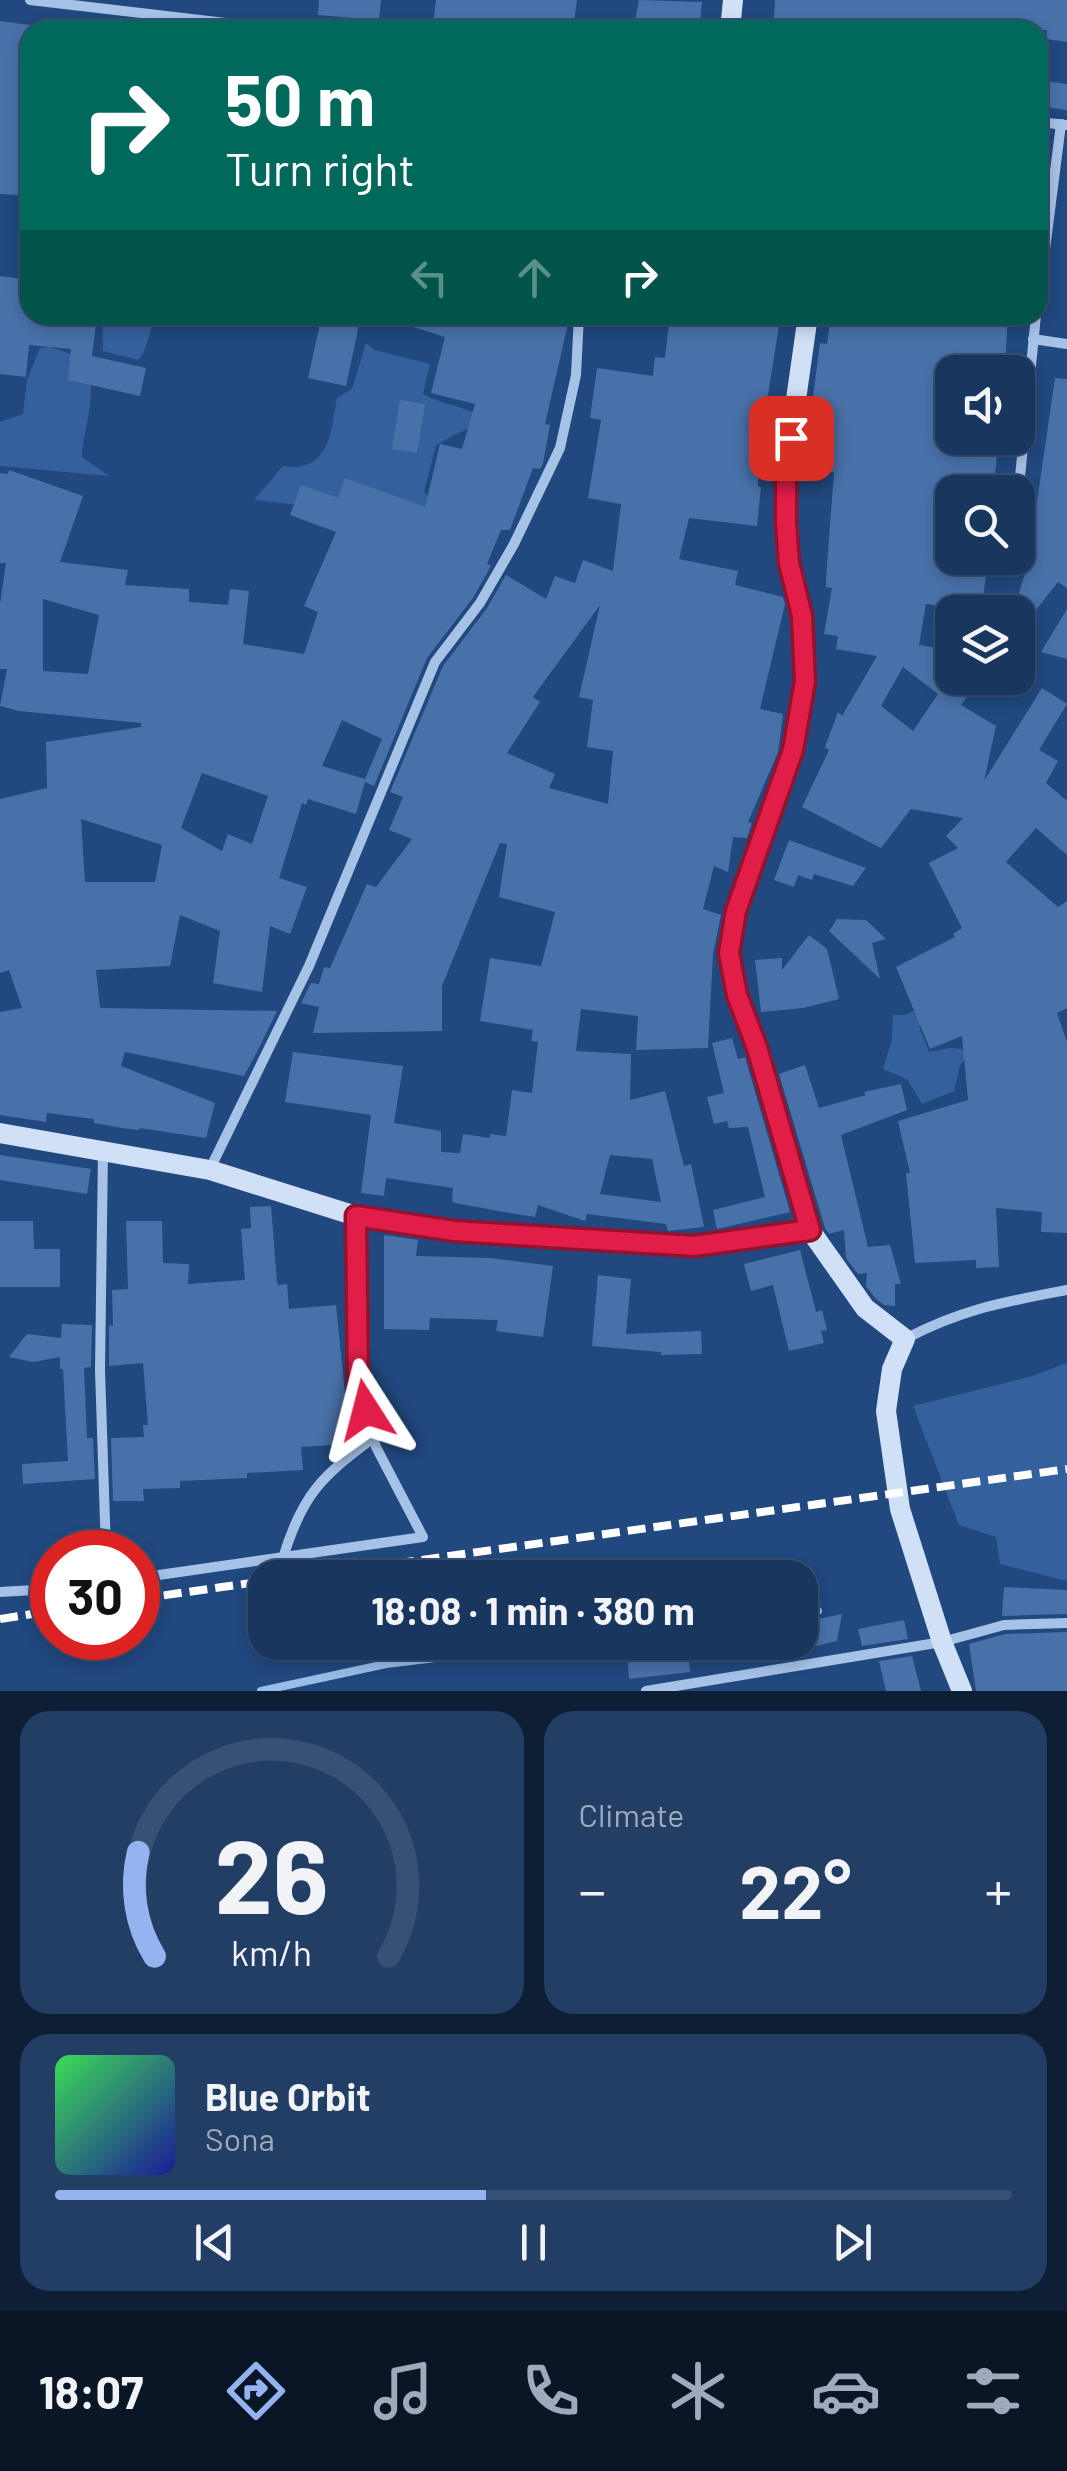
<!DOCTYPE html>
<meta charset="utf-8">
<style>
:root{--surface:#19365f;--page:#223e65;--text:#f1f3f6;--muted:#9fabbd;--line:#375074;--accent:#95b2f1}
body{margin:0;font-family:Barlow,sans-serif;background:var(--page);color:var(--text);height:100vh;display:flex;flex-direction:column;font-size:38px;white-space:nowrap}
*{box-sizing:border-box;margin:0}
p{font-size:32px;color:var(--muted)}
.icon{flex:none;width:55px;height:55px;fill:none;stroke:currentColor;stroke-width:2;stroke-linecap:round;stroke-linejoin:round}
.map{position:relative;height:1691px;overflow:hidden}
.drawer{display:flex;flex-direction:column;gap:20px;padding:20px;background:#0e1e34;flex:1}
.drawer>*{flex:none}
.top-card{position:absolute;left:20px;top:20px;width:1028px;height:305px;border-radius:30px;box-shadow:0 5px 15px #0003,0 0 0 2px var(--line);background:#00695c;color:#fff;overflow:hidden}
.controls{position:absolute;left:935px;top:355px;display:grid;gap:20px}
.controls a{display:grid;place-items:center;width:100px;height:100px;border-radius:20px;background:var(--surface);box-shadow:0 5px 15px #0003,0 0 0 2px var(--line);font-size:50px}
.speed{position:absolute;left:30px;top:1530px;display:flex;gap:20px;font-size:50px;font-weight:700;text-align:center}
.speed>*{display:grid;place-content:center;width:130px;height:130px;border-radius:50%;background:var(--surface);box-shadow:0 5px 15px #0003,0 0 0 2px var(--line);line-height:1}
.speed .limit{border:15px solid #d22;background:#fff;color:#111}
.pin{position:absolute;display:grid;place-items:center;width:85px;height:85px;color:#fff;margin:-42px;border-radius:20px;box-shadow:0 5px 15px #0006}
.me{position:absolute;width:110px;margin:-55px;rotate:351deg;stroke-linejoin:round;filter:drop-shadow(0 0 8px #0008)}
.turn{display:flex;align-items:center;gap:35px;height:210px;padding:0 40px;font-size:45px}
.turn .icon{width:130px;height:130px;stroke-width:2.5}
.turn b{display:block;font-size:70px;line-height:85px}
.lanes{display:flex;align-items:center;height:95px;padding:0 40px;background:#0003;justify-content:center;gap:50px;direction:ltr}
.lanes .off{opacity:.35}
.big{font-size:75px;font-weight:700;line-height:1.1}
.drawer .tile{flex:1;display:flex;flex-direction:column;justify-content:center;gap:15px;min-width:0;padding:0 35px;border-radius:30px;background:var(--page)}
.drawer .dial{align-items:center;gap:0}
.dial svg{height:260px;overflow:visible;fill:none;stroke:var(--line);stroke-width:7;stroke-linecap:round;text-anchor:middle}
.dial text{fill:var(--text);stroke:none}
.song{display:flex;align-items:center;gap:30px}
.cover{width:120px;height:120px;border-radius:15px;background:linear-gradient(135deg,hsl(130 70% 55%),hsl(240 70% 35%))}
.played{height:10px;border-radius:5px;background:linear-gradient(90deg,var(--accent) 45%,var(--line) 45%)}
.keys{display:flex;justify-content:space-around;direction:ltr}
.heat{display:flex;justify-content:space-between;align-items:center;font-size:55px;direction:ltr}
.drawer .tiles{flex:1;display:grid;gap:20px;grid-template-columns:1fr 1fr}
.tile:last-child{grid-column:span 2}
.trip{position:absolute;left:248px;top:1560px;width:570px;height:100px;border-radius:30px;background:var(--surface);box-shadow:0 5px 15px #0003,0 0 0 2px var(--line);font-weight:700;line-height:100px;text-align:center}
.tab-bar{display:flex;height:160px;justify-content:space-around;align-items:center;background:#0a1626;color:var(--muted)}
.tab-bar .icon{width:70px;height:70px}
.tab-bar .on{color:var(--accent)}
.tab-bar b{font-size:45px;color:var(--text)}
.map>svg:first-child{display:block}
.green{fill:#34619d}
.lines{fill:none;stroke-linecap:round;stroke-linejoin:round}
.stream{stroke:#99bde9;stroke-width:8}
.building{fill:#4971a9;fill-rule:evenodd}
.street{stroke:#a6c2e7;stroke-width:10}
.secondary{stroke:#d0e0f6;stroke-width:20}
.rail{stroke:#fff;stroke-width:8;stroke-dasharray:18 8;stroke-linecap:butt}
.route-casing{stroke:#92132f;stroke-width:25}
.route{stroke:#e11d48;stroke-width:18}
</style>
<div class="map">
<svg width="1067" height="1691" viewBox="0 0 1067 1691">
<rect width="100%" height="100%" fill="#21487f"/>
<g class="green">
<polygon points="102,315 156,315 143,354 138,360 103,351"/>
<path d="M366,343L375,350L430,364L423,394C442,405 462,405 480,416L472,426L436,445L424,492L440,507L434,520L254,500L283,466C330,473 330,433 337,398L352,389Z"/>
<path d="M51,347C60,351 74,354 81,360C103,379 82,433 82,457L109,476L0,466V422L23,414L27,380L40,348Z"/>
<polygon points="938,998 919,1026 929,1052 950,1048 974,1050 960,1065 954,1091 922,1104 908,1080 883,1069 892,1040 893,1015 906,1015"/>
<polygon points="1067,1363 1067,1581 1000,1564 996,1537 959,1525 913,1406 1029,1377"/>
</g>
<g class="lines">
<g class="stream">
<polyline points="800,1614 818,1611"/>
<polyline points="261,1691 386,1664 568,1642"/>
</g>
</g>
<g class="building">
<polygon points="319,0 381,0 379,20 318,15"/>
<polygon points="436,0 577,0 573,30 495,30 474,27 474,30 433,25"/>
<polygon points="639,0 702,2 699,30 633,30"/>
<polygon points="775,0 1067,0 1067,42 1046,39 1047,30 773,30"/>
<polygon points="0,21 30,25 30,196 0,194"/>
<polygon points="1038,80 1067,84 1067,110 1038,106"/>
<polygon points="0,276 30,280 30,315 97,315 92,356 146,368 140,396 68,380 71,349 29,345 26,377 0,374"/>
<polygon points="322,315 361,315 346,386 308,378"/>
<path d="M391,315H570L545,424L550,425L543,463L540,469L533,468L510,530H501L487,564L491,566L473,598L427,658L374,786L365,782L356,814L308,799L306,805L302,803L279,878L307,887L290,934L270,926L262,992L213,983L220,931L180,915L170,966L96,970L100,1008L277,1011L257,1052L244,1076L125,1052L121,1066L215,1103L206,1138L140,1128L139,1130L122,1128L94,1123V1119L47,1113L46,1122L0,1115V1012L22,1008L9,970L0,973V799L47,788L46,742L141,727V723L19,711L0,706L7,669H0V604L6,563H0V473L8,474L9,470L83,496L60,562L128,570L125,585L189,589V602L228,605L230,589L249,591L243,644L304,654L318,612L304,606L336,532L290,515L301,485L338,498L345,478L425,507L440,444L462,449L475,404L431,393L445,337L391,320ZM43,599L99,615L88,674L43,671ZM342,720L382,739L365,779L322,766ZM202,773L268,796L252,844L228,834L222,851L181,828ZM81,819L162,845L155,882H85Z"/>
<path d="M670,315H752L780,319L759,452L758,486L761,487L757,526L689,518L679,559L738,571L735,585L783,597L785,604L760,709L783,714L778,752L748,822L752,823L747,838L733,837L728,872L714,866L703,909L721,915L713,954L708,1048L636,1050L638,1016L581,1009L576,1051L631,1054L630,1100L665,1091L684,1166L691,1164L704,1227L668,1231L666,1224L587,1214L585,1221L538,1205L535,1217L504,1212L455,1203L452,1201L453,1188L386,1178L384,1196L361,1193L371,1115L285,1102L293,1052L403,1066L394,1123L441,1131V1152L460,1153L463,1134L490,1138V1134L506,1136L512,1090L532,1093L538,1042L531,1041L533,1030L480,1021L490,958L541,966L555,912L499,897L507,844L500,843L442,986V1031L313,1033L319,1007L301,1003L311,983L319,984L324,967L330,968L367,884L376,887L412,839L389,830L403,797L390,792L443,666L487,608L506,575L546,599L555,576L575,583L583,560L613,571L621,504L588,498L601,420L590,418L597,368L653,376L655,357L665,358ZM600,605L579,697L593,700L587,747L613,751L608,804L549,788L555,774L507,753L540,702L533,697ZM610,1155L652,1159L661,1202L600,1194Z"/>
<path d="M831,315H1008L1005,366L1002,365L1001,372H952V438H999L993,491L952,485V564L987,569L981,611L926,604L919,645L952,650V678H972L970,693L961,705L996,726L984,781L1042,688L1067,704L1039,750L1058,761L1046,783L1067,801V855L1036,828L1006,862L1058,907L1067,901V1008L1057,1013L1067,1042V1233L1041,1232L1042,1212L996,1208L999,1267L976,1268V1260L915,1263L906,1173H910L898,1121L968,1100L962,1036L930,1049L896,967L955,937L953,934L962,928L929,863L958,848L946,836L963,818L911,809L881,848L802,807L829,750L825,747L838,712L842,716L877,656L836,649L838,636L824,634L832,588L826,587V578L834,472L813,470L822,399L813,397L820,343L827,344ZM903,667L938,694L913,731L881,706Z"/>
<polygon points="1055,378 1067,379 1067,588 1058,582 1018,633 1018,612 1013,612 1028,564"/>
<polygon points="400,400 425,404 417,453 392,449"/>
<polygon points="1067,609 1067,659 1041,652"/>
<polygon points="789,840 866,868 853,886 814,874 812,880 798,875 794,887 774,880"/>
<polygon points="837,919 866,920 886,939 872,943 880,979 829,931"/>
<polygon points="809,935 827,949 839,999 803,1008 761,1012 755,960 782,958 782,970"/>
<polygon points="732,1038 738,1059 745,1057 790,1212 717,1229 713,1210 765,1197 748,1127 729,1128 727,1121 714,1124 707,1097 724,1093 712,1043"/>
<polygon points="805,1065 819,1108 866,1095 864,1092 901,1084 907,1110 841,1135 868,1247 890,1245 901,1284 895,1284 895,1306 884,1305 875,1298 866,1286 867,1273 858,1274 846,1258 844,1230 829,1234 825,1228 779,1074"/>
<polygon points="0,1155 91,1169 87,1194 0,1180"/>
<polygon points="271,1206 277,1282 278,1285 287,1284 289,1309 336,1305 350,1444 301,1447 303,1470 247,1473 247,1478 180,1481 180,1488 143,1489 144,1501 113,1501 111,1438 144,1437 143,1425 148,1425 143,1363 109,1366 109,1325 113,1326 112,1290 128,1289 126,1221 162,1221 163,1263 189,1264 188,1284 245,1280 241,1229 251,1228 250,1207"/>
<polygon points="0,1221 33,1221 34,1249 60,1249 60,1287 0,1287"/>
<polygon points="384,1235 418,1240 416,1256 490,1258 553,1266 543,1337 496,1331 498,1320 430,1318 429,1330 384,1329"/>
<polygon points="800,1250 816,1312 822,1310 827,1330 821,1331 824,1343 789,1351 773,1285 751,1291 744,1264"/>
<polygon points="598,1275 631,1279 626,1334 701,1331 702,1354 661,1355 661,1352 592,1346"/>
<polygon points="62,1324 92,1325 91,1367 84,1368 87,1438 93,1438 95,1479 23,1484 22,1464 68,1461 63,1369 60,1369 60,1357 33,1362 9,1357 27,1334 61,1338"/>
<polygon points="1004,1587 1067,1590 1067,1614 1002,1616"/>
<polygon points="842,1614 837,1641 800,1650 800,1623"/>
<polygon points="904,1620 908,1639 862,1646 858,1629"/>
<polygon points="1067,1632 1067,1691 976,1691 969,1644 1005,1634"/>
<polygon points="638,1642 687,1642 690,1672 629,1679 627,1653 639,1652"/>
<polygon points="912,1656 921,1691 886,1691 879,1661"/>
</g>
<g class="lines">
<g class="street">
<polyline points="30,0 285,30"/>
<polyline points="1038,122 1066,125"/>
<polyline points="1038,304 1061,124"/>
<polyline points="1033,339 1067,344"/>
<polyline points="1018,497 1036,315"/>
<polyline points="103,1151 100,1370 106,1552"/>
<polyline points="210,1169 309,966 435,662 480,603 514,544 560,448 576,375 579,315"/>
<path d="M905,1339C962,1309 1004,1302 1067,1290"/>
<path d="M283,1558C302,1495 321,1477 373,1438"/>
<polyline points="138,1578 423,1537 376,1447 358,1382 356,1216"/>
<polyline points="0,1592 52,1589"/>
<polyline points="646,1691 942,1642 1004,1625 1067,1623"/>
</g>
<g class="secondary">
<polyline points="730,30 733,0"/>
<polyline points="808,315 786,470 789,563 802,616 805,681 793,750 736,911 729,953 737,995 757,1048 810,1230 865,1308 905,1339 892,1369 886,1411 900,1509 942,1642 962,1691"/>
<polyline points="0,1133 210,1170 356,1216 453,1231 694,1246 810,1230"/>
</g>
<g class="rail">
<polyline points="293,1578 1067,1469"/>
<polyline points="138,1599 265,1581"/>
<polyline points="0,1619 52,1611"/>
</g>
</g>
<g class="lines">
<g class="route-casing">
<polyline id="route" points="366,1410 358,1382 356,1216 454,1231 694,1246 810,1230 757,1048 737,995 729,953 736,911 793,750 805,681 802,616 789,563 786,523 786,470 791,438"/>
</g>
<use href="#route" class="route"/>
</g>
</svg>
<div class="controls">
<a><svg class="icon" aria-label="sound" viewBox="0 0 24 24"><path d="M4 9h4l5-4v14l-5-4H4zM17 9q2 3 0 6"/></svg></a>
<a><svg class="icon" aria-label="search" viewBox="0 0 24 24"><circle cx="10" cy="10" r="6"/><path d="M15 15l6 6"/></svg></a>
<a><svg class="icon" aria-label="layers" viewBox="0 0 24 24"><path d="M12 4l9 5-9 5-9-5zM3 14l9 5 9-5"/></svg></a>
</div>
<div class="speed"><div class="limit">30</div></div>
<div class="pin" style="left:791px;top:438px;background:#d93025"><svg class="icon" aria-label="arrive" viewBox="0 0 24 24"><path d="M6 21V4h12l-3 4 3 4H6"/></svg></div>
<svg class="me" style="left:366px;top:1410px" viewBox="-20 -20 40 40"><path d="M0-17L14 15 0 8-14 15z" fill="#e11d48" stroke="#fff" stroke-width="4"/></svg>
<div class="trip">18:08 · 1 min · 380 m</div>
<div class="top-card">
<div class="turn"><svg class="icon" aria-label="right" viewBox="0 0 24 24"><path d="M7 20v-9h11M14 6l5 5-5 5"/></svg><div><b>50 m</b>Turn right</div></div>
<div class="lanes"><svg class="icon off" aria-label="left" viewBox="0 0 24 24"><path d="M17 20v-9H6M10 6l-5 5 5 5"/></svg><svg class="icon off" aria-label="ahead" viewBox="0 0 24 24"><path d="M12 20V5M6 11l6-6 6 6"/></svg><svg class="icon" aria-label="right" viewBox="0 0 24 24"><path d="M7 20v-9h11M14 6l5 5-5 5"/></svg></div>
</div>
</div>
<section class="drawer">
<div class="tiles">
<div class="tile dial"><svg viewBox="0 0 100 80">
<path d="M14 69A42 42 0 1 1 86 69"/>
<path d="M14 69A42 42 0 0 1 9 37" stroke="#95b2f1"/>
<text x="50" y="56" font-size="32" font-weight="700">26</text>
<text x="50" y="72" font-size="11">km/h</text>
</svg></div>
<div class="tile"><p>Climate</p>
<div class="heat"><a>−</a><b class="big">22°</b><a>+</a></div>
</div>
<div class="tile">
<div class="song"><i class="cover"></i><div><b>Blue Orbit</b><p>Sona</p></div></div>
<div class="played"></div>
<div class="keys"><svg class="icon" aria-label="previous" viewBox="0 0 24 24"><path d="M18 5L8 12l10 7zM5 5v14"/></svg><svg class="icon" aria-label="pause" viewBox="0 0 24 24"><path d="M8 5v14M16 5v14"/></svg><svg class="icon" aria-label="next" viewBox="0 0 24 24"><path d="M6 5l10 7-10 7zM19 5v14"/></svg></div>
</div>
</div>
</section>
<nav class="tab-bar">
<b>18:07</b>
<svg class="icon on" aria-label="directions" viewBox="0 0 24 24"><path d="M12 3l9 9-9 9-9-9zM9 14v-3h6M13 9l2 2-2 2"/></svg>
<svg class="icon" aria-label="music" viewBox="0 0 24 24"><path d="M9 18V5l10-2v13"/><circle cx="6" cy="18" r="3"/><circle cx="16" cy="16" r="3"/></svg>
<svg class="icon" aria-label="phone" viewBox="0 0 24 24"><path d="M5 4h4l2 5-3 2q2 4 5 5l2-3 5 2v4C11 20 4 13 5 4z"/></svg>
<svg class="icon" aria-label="climate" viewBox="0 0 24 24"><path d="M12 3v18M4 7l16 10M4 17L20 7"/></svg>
<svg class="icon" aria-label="car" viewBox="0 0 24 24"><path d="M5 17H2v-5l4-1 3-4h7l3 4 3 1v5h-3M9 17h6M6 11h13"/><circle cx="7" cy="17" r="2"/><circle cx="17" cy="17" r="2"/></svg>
<svg class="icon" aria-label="filters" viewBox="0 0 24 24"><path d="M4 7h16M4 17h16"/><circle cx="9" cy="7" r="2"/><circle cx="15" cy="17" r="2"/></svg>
</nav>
